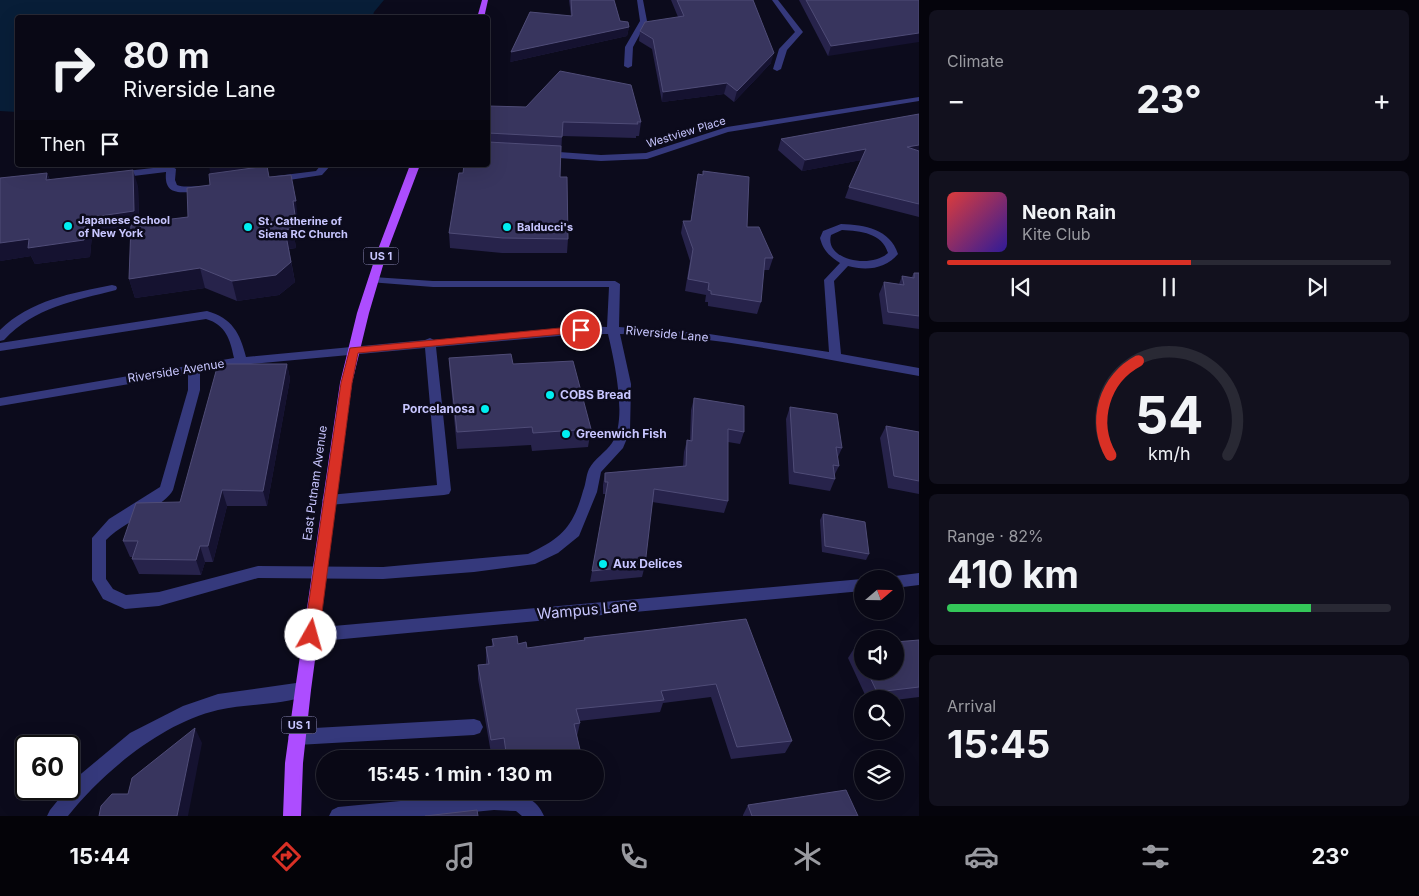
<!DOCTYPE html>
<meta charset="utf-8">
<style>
:root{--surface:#090815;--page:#12111e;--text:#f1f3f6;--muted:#999aa0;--line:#292934;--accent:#d93025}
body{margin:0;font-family:Inter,sans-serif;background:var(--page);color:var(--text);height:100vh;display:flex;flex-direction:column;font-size:19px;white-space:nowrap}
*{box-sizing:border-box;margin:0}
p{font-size:16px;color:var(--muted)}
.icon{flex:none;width:28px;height:28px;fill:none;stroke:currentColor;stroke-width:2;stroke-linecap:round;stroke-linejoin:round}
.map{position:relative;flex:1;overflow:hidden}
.panel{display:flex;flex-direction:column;gap:10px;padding:10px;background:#05040c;width:500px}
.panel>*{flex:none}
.guide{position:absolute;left:15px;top:15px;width:475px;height:152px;border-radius:5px;box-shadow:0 5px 20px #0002,0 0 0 1px var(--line);background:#090815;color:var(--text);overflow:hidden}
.needle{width:32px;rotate:70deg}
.tools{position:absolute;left:854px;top:570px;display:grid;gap:10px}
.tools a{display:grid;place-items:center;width:50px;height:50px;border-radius:50%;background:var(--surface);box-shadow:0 5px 20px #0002,0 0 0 1px var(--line);font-size:25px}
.speed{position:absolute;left:15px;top:735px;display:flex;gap:10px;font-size:25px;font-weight:700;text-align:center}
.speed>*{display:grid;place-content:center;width:65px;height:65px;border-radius:50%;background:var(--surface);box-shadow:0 5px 20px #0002,0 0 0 1px var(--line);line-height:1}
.speed .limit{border:2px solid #111;border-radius:8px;background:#fff;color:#111}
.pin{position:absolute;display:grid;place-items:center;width:42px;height:42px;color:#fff;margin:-21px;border:2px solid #fff;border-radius:50%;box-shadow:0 1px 5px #0007}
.me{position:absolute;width:55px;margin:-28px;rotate:7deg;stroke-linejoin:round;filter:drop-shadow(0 0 4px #0008)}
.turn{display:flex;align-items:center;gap:18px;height:105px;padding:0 25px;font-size:22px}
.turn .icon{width:65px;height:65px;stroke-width:2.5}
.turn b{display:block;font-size:35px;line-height:42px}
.then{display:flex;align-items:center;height:48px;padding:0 25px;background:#0003;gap:10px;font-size:19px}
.big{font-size:38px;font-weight:700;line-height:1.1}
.panel .widget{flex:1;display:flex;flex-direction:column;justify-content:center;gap:8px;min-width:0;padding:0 18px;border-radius:8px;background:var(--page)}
.panel .dial{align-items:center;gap:0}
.dial svg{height:130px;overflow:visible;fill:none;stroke:var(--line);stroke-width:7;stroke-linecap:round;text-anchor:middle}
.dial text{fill:var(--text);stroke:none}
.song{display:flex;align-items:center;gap:15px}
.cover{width:60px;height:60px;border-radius:8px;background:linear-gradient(135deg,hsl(0 70% 55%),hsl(250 70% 35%))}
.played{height:5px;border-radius:2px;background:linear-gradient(90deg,var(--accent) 55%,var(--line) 55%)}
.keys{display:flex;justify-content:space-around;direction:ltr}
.heat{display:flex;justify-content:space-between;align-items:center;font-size:28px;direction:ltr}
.charge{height:8px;border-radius:4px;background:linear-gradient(90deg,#34c759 82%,var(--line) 0)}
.trip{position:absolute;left:316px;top:750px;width:288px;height:50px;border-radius:25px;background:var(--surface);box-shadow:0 5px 20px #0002,0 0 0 1px var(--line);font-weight:700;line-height:50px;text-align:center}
.dock{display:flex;height:80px;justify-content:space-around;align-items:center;background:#040308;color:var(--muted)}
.dock .icon{width:35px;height:35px}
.dock .active{color:var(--accent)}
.dock b{font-size:22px;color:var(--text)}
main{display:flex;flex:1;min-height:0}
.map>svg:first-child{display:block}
.water{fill:#081e38}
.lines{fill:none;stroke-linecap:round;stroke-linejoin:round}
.minor{fill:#35397c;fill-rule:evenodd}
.major{fill:#ad4dff;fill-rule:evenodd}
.wall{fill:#27234b}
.shaded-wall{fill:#151230}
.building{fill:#38355e;stroke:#4f4c77}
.route{fill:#d93025;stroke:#8d1f18}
.poi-dot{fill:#00eef1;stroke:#0c0b1c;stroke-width:2}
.labels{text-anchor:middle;stroke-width:5;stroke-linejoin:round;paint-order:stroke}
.far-street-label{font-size:11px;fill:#c8c6ff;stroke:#0c0b1c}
.far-poi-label{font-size:11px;font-weight:bold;fill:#c8c6ff;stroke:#0c0b1c;text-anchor:start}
.shield{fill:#0c0b1c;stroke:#908ebb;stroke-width:1}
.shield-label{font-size:11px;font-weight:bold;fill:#c8c6ff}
.street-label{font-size:12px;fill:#c8c6ff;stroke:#0c0b1c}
.poi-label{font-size:12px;font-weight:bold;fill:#c8c6ff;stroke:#0c0b1c;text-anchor:start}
.near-street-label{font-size:15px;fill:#c8c6ff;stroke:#0c0b1c}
</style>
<main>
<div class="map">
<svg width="919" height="816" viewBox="0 0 919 816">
<rect width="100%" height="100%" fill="#0c0b1c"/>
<polygon class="water" points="0,0 384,0 374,12 372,18 18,18 17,112 0,111"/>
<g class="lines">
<g class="minor">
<polygon points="637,0 643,0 647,21 633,47 632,66 628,68 624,66 625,47 640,21"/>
<polygon points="772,0 778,0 803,32 787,50 781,69 777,71 773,69 779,49 795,32"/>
<polygon points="919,97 919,101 728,132 647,159 601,161 545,157 541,154 545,151 601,155 646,153 727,127"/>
<polygon points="321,165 331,165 322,175 276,182 271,179 276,176 316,171"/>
<path d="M171,166L176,169L175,180L177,185C187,189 200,183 209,189C204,193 199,192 193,192C176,193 164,193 166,172L117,178L112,175L117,172Z"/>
<path d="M841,224C865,225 890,229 898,254C886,269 866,271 848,266L834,281L841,354L919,368V376C821,359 720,335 620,334L631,384L630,431L623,448L601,472L597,492L579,536L558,553L535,564L474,572L383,579L258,578L159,606L125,609L103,599L92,580V538L109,519L160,487L188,390V374L0,406V398L234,358C230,339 226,325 206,319L0,351V343L207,311C232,318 240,333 246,357L425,340L430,338L434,340L581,326L607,327L609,287H433L369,282L368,280L369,278L373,277L433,281H615L620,284L619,327L709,334L829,352L824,280L840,263C829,256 823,250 820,238L823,231ZM842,230C861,231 882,233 888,253C871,269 824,260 831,235ZM581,334H608C614,360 628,420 612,443C606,452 594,459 589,469C586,475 586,484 583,491C573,527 562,538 528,554L383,567L258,566L159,592L126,595L113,589L106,579V540C123,522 163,508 173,490L200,390V372L241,365L425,348L437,485L329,495L324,496L322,500L324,504L329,505L444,495L449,494L451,490L436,347Z"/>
<path d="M112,285L116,286L117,288L116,290C74,301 35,307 4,340L0,341V330C30,300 73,293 112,285Z"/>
<polygon points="919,573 919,585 895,588 895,579 889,579 895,576"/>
<polygon points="862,579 862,591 311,642 305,640 303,635 305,630 311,628"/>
<path d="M303,682L309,685L311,690L309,695C281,706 247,703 218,710C162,723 103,772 68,816H47L50,810L67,789H69L76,778L130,733L183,706L218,694Z"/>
<polygon points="474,719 480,721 483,727 480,733 474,735 297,745 291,743 288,737 291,731 297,729"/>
<path d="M494,792C515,793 535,794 544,816H522L516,811L494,810L432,816H329L332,810L338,807Z"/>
</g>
<g class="major">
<polygon points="482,0 488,0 484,18 477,18"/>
<polygon points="410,165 420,165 387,252 369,313 352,383 311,690 303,763 301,816 283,816 285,763 295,690 340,383 357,313 377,252"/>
</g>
</g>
<g class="wall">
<polygon points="569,0 614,0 620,21 629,27 627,36 510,62 571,16"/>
<polygon points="671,0 753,0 771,63 734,102 724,94 662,102 652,49 639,41 640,31 678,17"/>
<polygon points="799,0 919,0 828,56"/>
<polygon points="488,106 641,122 639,136 636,136 636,138 562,136 560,177 568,239 567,253 502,253 450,248 449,233 463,173 488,165"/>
<polygon points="919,114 919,217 845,198 849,187 861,160 802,171 778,150 781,139"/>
<polygon points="47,173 50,180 138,186 139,223 188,217 210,185 269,177 298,220 296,220 298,234 294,235 296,248 289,249 295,282 279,295 237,301 205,288 135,298 129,279 131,229 92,235 90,257 35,264 31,256 0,261 0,178"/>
<polygon points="698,174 747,227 773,258 769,270 764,270 761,302 757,314 708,306 708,302 705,302 706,295 685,291 690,261 681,233 683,221 691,221"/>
<polygon points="914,273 919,273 919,329 883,324 879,294 884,282 899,284 902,276 911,278"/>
<polygon points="449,358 513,364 591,429 588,447 532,451 531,445 457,449 450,375"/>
<polygon points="287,364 290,379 267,506 227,506 213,562 205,562 201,575 139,574 132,559 133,557 130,557 123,541 180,502"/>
<polygon points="694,398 744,432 740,444 728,442 728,501 724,513 652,502 645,565 642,577 590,582 606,494 603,494 603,485 605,473 683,466 684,452 687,440 690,441 691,410"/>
<polygon points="790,407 842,448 838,457 839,466 835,474 835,479 830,491 789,484 786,419"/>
<polygon points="886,426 919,432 919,494 888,488 880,438"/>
<polygon points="823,514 869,554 866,560 822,552 820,520"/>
<polygon points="746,619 792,741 785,753 731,759 711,697 663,703 660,712 579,721 580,723 577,736 581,754 580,759 504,759 503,751 491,753 478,679 478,665 486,665 486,647 492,646 492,639 518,644 527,648 584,640 584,638"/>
<polygon points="919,640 919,697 895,700 895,699 867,699 848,658 855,647 862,646 862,671 895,671"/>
<polygon points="748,805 858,816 743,816 743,815"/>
</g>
<g class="shaded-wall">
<polygon points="629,27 627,36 510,62 511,52"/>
<polygon points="919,33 919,42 828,56 831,46"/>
<polygon points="774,53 771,63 734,102 737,91"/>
<polygon points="727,83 724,94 662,102 663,92"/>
<polygon points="919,145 919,155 907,147"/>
<polygon points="866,149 862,160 802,171 805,160"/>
<polygon points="220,165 267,165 269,175 212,183 209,166"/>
<polygon points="133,170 138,186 139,228 92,235 90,257 35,264 31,256 0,261 0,243 86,218"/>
<polygon points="47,173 53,189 46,180"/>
<polygon points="293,201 296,201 298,220 296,220 298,234 294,235 296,248 288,249 285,230 290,216"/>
<polygon points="291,262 295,282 279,295 237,301 232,281"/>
<polygon points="200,268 205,288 135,298 129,279"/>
<polygon points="287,364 290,379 267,506 263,491"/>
<polygon points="222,490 227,506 213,562 208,546"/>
<polygon points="200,546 205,562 201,575 196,560"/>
<polygon points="195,728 202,743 188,816 177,816"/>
</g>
<g class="building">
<polygon points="571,0 614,0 620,21 628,22 629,27 511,52 530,12 572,16"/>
<polygon points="677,0 753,0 774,53 737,91 727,83 663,92 653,39 640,31 645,22 684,16"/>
<polygon points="806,0 919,0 919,33 831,46"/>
<polygon points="560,71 631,85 641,122 637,122 638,124 563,122 562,137 488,133 488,106 526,107"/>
<polygon points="919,114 919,145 907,147 919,151 919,204 849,187 866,149 805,160 781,139 902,117"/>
<polygon points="488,136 488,142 561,146 560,177 567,177 568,239 503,238 449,233 459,173 463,173 464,165 488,165"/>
<polygon points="209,165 220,165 209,166"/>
<polygon points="267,166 269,177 291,175 296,201 293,201 295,215 290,216 293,229 285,230 291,262 276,275 232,281 200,268 129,279 131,224 188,217 187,188 210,185 209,174"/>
<polygon points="133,170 134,211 86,218 84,240 28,248 29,239 0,243 0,178 47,173 46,180"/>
<polygon points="703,171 749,177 747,227 759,227 773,258 765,258 761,302 711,294 711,291 708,290 709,283 688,279 693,249 683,221 691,221 698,174 703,175"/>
<polygon points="914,273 919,273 919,316 888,312 884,282 904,285 902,276 914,278"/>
<polygon points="511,354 513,364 573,361 591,429 533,433 532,427 457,432 449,358"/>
<polygon points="218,364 287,364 263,491 222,490 208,546 200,546 196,560 132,559 138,541 123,541 136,503 180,502"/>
<polygon points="694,398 744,406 744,432 728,429 728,501 654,489 645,565 592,571 608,482 605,482 605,473 686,466 687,440 692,441"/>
<polygon points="790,407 837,414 842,448 836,447 839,466 833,465 835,479 794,472"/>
<polygon points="886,426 919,432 919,481 894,476"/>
<polygon points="823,514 865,522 869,554 825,546"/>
<polygon points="746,619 792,741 737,747 716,684 661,691 664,700 576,709 580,723 574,724 581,754 517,759 507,759 504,738 491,740 478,665 489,664 486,647 494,646 492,639 517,636 518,644 526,642 527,648 585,640 584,638"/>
<polygon points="919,640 919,687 877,692 867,671 895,671 895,642"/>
<polygon points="862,646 862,662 855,647"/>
<polygon points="195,728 177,816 99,816 101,806 112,794 128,794 132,778"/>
<polygon points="846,790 858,816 752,816 748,805"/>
<polygon points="477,810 478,816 425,816"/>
</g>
<polygon class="route" points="581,326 585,327 585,332 358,353 352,383 319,635 316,639 311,641 306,639 304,635 341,383 350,348"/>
<g class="poi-dot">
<circle cx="68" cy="226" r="5"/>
<circle cx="248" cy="227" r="5"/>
<circle cx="507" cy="227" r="5"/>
<circle cx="550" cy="395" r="5"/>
<circle cx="485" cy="409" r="5"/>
<circle cx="566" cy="434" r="5"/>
<circle cx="603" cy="564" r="5"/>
</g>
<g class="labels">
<g class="far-street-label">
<text transform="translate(686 132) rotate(-17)" y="4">Westview Place</text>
</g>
<g class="far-poi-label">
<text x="78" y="224">Japanese School<tspan x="78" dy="13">of New York</tspan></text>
<text x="258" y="225">St. Catherine of<tspan x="258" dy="13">Siena RC Church</tspan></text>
<text x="517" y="231">Balducci's</text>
</g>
<g class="shield">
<rect x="363.5" y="247.5" width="35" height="17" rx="4"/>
<rect x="281.5" y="716.5" width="35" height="17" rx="4"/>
</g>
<g class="shield-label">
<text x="381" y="260">US 1</text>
<text x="299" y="729">US 1</text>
</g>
<g class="street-label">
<text transform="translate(667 334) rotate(5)" y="4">Riverside Lane</text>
<text transform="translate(176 371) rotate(-9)" y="4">Riverside Avenue</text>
<text transform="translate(315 483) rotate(-82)" y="4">East Putnam Avenue</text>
</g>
<g class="poi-label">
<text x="560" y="399">COBS Bread</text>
<text x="475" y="413" text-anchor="end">Porcelanosa</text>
<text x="576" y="438">Greenwich Fish</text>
<text x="613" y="568">Aux Delices</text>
</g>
<g class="near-street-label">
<text transform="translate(587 610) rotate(-5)" y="5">Wampus Lane</text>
</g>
</g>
</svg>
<div class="tools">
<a><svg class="needle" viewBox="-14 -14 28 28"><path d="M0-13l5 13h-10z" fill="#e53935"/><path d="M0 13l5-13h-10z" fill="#999aa0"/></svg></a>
<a><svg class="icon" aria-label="sound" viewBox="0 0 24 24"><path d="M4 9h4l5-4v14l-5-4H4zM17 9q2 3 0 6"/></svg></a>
<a><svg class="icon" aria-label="search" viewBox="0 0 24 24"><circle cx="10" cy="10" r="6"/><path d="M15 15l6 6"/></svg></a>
<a><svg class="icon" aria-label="layers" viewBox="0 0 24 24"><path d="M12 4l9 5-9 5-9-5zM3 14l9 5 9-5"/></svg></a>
</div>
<div class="speed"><div class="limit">60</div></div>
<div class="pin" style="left:581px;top:330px;background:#d93025"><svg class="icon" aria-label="arrive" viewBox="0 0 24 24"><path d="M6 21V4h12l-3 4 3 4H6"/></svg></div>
<svg class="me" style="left:311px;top:635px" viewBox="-20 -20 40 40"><circle r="19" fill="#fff"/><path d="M0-13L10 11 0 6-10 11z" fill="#d93025"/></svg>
<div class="trip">15:45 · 1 min · 130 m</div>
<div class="guide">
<div class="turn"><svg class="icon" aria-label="right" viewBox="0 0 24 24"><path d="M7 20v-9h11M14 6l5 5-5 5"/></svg><div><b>80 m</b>Riverside Lane</div></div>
<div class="then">Then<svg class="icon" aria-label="arrive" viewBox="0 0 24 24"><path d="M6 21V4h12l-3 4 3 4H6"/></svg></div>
</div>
</div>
<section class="panel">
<div class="widget"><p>Climate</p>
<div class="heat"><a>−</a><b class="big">23°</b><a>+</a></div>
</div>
<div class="widget">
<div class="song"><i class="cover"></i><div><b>Neon Rain</b><p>Kite Club</p></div></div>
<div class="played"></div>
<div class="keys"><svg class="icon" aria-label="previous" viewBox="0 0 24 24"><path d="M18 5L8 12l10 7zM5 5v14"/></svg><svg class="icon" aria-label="pause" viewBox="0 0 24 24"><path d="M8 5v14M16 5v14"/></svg><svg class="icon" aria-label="next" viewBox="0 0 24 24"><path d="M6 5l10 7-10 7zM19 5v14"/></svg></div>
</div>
<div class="widget dial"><svg viewBox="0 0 100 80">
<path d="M14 69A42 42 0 1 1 86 69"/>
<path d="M14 69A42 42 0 0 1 31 11" stroke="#d93025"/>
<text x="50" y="56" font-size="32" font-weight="700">54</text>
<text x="50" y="72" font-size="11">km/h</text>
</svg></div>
<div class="widget"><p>Range · 82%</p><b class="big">410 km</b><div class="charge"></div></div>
<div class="widget"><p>Arrival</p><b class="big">15:45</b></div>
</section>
</main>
<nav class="dock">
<b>15:44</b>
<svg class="icon active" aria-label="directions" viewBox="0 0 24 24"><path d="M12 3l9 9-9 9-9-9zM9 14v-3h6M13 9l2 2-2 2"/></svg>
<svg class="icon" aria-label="music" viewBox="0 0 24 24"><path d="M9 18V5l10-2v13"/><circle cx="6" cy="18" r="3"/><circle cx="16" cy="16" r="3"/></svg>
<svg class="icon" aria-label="phone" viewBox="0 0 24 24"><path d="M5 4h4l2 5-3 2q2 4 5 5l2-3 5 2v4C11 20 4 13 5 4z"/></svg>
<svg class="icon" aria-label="climate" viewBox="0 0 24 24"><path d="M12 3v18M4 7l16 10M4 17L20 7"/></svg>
<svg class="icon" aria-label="car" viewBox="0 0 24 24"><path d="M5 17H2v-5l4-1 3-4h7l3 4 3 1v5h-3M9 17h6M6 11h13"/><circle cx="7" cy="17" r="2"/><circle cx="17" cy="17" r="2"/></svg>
<svg class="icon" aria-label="filters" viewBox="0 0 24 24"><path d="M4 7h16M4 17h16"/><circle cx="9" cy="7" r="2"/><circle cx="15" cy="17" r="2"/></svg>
<b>23°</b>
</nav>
